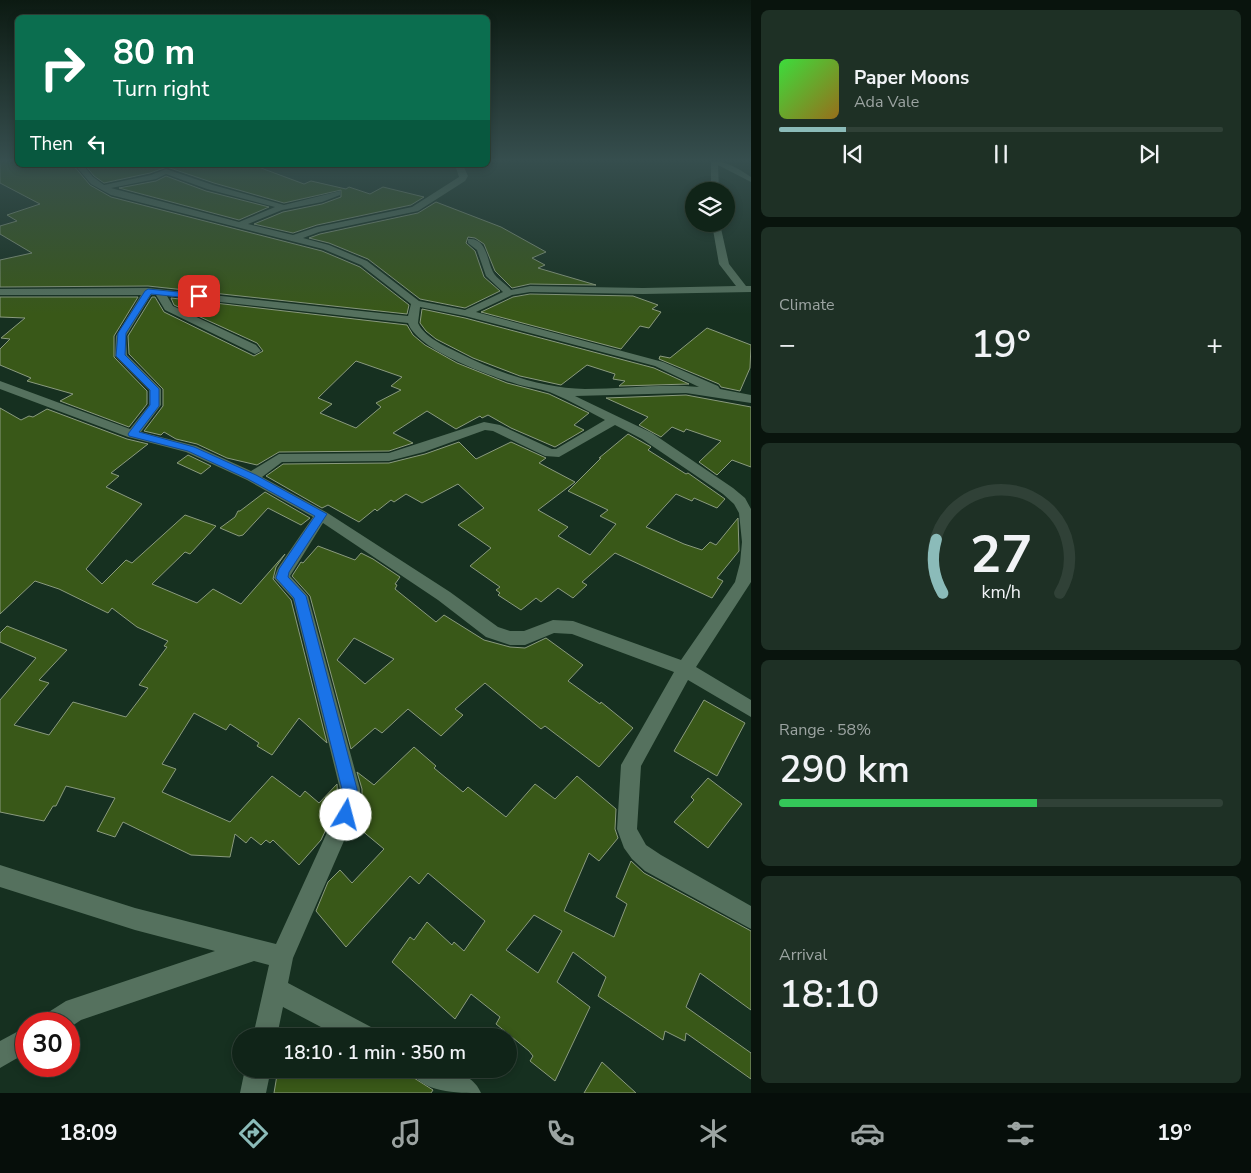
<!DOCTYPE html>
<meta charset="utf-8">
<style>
:root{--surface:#102418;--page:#1e3025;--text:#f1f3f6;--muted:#9ca4a2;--line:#304137;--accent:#8bbbb9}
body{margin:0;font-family:"Nunito Sans",sans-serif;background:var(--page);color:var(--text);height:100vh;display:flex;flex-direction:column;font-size:19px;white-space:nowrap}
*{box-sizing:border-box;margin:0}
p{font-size:16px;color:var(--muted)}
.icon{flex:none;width:28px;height:28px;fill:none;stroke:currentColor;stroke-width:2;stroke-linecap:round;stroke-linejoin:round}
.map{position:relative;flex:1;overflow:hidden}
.sheet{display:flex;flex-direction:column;gap:10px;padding:10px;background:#09140d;width:500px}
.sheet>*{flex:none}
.guide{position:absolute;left:15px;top:15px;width:475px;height:152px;border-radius:8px;box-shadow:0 2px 8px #0003,0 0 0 1px var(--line);background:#0b6e4f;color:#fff;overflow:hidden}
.controls{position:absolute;left:685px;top:182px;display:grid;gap:10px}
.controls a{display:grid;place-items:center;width:50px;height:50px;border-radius:50%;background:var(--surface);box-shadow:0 2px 8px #0003,0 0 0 1px var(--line);font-size:25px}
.speed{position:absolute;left:15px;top:1012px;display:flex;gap:10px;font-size:25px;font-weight:700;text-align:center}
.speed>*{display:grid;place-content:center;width:65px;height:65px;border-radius:50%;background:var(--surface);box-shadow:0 2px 8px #0003,0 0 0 1px var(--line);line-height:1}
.speed .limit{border:8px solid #d22;background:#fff;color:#111}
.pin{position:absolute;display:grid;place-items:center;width:42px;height:42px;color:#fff;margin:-21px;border-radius:10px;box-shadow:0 2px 8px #0006}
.me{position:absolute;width:55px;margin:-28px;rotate:8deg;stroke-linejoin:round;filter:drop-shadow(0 0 4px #0008)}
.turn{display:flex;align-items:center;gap:18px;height:105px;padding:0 15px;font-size:22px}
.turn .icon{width:65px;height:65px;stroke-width:2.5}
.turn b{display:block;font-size:35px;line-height:42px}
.then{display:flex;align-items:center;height:48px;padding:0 15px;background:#0003;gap:10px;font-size:19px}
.big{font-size:38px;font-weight:600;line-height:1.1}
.sheet .tile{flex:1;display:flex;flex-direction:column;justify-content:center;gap:8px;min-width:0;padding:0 18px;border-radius:8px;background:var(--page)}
.sheet .dial{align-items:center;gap:0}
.dial svg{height:130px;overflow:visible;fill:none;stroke:var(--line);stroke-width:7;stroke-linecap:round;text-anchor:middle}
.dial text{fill:var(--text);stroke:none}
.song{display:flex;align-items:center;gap:15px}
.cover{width:60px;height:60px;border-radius:8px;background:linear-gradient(135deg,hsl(120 70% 55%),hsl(40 70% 35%))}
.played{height:5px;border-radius:2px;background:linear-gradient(90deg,var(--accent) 15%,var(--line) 15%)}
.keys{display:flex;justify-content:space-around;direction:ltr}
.heat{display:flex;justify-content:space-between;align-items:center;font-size:28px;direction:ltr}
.charge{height:8px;border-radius:4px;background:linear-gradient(90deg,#34c759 58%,var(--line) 0)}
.trip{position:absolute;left:232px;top:1028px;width:285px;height:50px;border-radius:25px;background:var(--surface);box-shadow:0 2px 8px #0003,0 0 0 1px var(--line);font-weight:600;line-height:50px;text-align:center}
.dock{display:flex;height:80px;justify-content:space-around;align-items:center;background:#060e0a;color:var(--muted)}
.dock .icon{width:35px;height:35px}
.dock .active{color:var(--accent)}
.dock b{font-size:22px;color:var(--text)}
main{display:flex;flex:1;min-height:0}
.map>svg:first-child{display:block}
.building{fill:#395818;stroke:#8a9a7e;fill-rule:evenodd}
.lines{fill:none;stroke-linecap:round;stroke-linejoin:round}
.street{fill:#55715e;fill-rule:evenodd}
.route{fill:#1a73e8;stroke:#114b97}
</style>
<main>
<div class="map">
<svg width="751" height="1093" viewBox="0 0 751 1093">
<rect width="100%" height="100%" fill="#163020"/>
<g class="building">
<polygon points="0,161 18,161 18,165 73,165 90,185 111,197 322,251 360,267 409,305 407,314 148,286 0,287 0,260 32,253 0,234 0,226 17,221 7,215 40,204 0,183"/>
<polygon points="85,165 253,165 304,184 311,181 346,189 349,187 370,194 383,187 424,197 411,205 317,225 293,233 254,224 283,212 322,204 341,197 341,190 284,203 214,183 167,167 150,173 104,183 94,176"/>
<polygon points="166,176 206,191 269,207 239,220 119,188 156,181"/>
<polygon points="436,202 501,227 546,252 532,258 545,265 538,268 596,285 530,284 512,288 495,271 484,244 475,238 468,237 466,243 475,251 484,277 500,291 465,308 420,299 368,259 329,243 309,238 320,234 418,213"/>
<polygon points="530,294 633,296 658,305 652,309 661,312 649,328 640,326 621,349 481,312 513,297"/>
<polygon points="0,297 138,297 114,336 114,357 147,391 147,404 129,427 60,401 73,394 27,381 31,378 0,365 0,349 10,339 1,338 25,318 0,317"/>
<path d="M152,297H155L164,312L254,356L263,351L257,343L174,305L171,298L407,325L413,335L425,345L457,363L507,383L549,394L589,413L574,425L584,430L555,447L511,428L488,415L482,418L480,416L456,429L427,411L393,433L413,443L389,451L279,452L257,465L227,458L197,444L176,439L164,432L161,435L144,431L163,406V389L129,354L128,336ZM356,361L402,377L391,386L401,390L376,403L381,407L356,428L320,413L332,404L318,398Z"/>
<polygon points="422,309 465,318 654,368 689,384 619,386 625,381 613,379 615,374 587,365 561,385 520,376 473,358 436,339 426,331 420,323"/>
<polygon points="707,328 751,345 750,368 740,391 721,387 719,384 659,359 660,356 670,358"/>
<polygon points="686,395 751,407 751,467 732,460 717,475 699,462 721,441 686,429 684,432 672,427 661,437 639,425 648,417 606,398"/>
<polygon points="0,408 21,420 29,416 33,417 47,409 127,439 148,444 111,473 119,476 106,487 142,504 86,569 102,584 126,560 132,563 185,515 216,526 190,554 185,552 152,584 197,603 213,589 241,604 285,554 276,567 273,579 291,600 327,743 299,718 272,755 257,746 259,743 230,724 226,730 194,713 162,764 176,769 162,792 230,822 272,776 300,797 305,791 319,803 337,784 338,804 321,840 299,865 273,840 270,843 266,840 261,845 251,837 246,843 235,834 230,857 191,855 123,822 115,837 97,831 115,798 66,786 56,806 53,806 44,821 0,812 0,700 36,658 0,642 0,633 7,626 67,650 39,680 49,683 14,725 49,735 73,702 126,717 148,688 139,685 167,647 164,646 168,641 137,627 112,608 108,613 59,589 35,581 0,614"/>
<polygon points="628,434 651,447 648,450 686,474 688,473 725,499 717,508 694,498 692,501 676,494 646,527 684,544 702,550 710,542 716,545 738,518 739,551 717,578 723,581 712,598 615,553 582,582 587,585 573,598 558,588 541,602 536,598 521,610 498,595 500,593 496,590 500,587 470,566 491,548 458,525 484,508 458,484 422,503 406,494 394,502 391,500 377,511 375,509 359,522 328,505 322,508 266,476 283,464 389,463 425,454 459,442 476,459 511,442 546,458 539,463 575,482 538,510 568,527 558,536 590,555 616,524 600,516 608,510 568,491 601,458 599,458"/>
<polygon points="188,455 211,466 201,474 177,463"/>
<polygon points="265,492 310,518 301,525 268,508 243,535 239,536 220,528 235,517 238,511 240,511"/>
<path d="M318,546L355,560L361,553L373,559L400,577L395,584L397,585L395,589L436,622L444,615L484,640L510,647L525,648L546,638L583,665L568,681L600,704L601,702L633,728L599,767L545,726L541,729L485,683L455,709L463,715L441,736L408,709L382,733L375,728L351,749L310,596L292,576L301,562L303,563ZM354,638L394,659L365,684L337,660Z"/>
<polygon points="704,700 745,723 717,776 674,751"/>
<path d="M414,747L436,766L434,768L463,792L468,787L506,817L535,784L555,799L577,776L616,809L615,829L618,838L599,861L589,853L564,911L614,937L627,904L616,897L631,861L644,873L751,931V1010L700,973L686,1007L751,1053V1079L686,1033L685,1041L665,1031L663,1040L598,996L606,977L573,952L557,982L590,1007L555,1081L530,1061L533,1056L529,1051L496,1024L500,1017L471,994L455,1019L392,962L410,937L414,940L427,922L452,945L454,942L464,951L485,921L428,873L419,884L410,876L346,947L316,911L328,882L340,870L352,883L384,849L354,824L362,804V789L357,772L374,785ZM534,915L562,931L538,973L506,950Z"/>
<polygon points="708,778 742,804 708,848 674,822 694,800 691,797"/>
<polygon points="602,1062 636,1093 584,1093"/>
<polygon points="278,1069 408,1069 414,1078 433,1090 431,1093 274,1093"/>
</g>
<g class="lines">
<g class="street">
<path d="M711,161C726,161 738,168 751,177V182L718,165L719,191H711Z"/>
<path d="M75,165H83L93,177L104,185L151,175L166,169L213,185L284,205L340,191V195L322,202L282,210L248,224L293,235L317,227L412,207L459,177L455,165H463L468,176L465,181L418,211L319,232L303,238L329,245L367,261L419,301L465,310L503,292L486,276L477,250L468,243V239C487,237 487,261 493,272C497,279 506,284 511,290L530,286L643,288L736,286L719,264L712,224H720L729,264L746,286H751V292L643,294L530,292L512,295L476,312L663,362L718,386L720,389L751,395V403L686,393L575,396L652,433L733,488L745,498L751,509V582L696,667L751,700V717L688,680L641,766L637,829L646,845L661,855L751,906V929L645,871L632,859L624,848L617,829L621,765L674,672L572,634L554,633L525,645H510L486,637L438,600L323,523L290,576L308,596L360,789V804L293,958L288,983L371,1027L374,1036H338L283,1007L277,1036H253L269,965L254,961L81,1020L69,1028V1024H41L44,1015L66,1001L215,951L135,930L0,887V865L135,908L276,944L340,804V789L293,599L274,578L278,568L313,517L247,480L186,452L128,437L0,389V381L130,429L149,405V390L115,356L116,336L141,295H0V289L148,288L408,316L411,304L361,265L323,249L111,195L91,184ZM166,174L207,189L275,207L239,222L111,188L156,179ZM151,295H156L165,310L255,354L261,351L256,345L173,306L167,296L408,323C418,351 493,377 520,385C531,388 544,389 554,394C571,401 588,411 605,420L556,449H552L500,425L484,422L389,453L279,454L251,471L196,446L141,432L161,405V389L127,355L126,336ZM420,307L465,316L655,366L699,387C661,383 623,389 585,389C541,388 496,372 457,352C445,346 424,337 418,323ZM615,425L642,439L723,494L734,504L739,513L742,542L740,563L735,582L681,660L573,621L553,620L524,631H510L498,627L450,592L326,512L262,477L282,462L389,461L424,452L485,430L493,431L545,456L559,457Z"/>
<polygon points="26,1027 26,1053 0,1068 0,1041"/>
<polygon points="245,1069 271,1069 266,1093 240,1093"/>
<path d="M410,1069C434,1067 470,1067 481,1093C457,1093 421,1093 410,1069Z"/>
</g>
</g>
<linearGradient id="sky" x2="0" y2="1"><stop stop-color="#0c1a12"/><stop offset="0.51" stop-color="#364e4e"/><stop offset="1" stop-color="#364e4e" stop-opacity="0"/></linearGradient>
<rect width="751" height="314" fill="url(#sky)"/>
<path class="route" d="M148,289L199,294L203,296L199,299L151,294L126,333L125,355L159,389V406L139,432L194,447L256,475L327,514L289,572L288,577L306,596L357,789C357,801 356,810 352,821L346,823L341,821L339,815L342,804V789L294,598L276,578L279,569L315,516L248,479L188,451L129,436L128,434L150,405V390L116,356L118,333L145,291Z"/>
</svg>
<div class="controls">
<a><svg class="icon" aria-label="layers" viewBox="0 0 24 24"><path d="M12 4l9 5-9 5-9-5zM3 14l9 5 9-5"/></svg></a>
</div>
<div class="speed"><div class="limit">30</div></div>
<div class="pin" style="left:199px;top:296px;background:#d93025"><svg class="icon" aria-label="arrive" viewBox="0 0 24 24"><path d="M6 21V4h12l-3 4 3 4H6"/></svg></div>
<svg class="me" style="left:346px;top:815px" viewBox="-20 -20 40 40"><circle r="19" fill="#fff"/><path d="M0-13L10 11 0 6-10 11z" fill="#1a73e8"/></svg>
<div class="trip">18:10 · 1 min · 350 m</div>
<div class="guide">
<div class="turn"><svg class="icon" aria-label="right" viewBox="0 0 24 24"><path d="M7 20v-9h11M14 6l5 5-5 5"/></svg><div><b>80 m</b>Turn right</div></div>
<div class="then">Then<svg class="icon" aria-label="left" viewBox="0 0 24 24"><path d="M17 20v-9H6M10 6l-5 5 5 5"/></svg></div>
</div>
</div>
<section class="sheet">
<div class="tile">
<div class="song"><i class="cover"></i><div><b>Paper Moons</b><p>Ada Vale</p></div></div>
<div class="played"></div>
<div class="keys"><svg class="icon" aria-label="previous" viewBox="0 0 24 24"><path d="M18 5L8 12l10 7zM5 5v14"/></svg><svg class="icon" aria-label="pause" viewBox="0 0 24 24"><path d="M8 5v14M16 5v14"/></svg><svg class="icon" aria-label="next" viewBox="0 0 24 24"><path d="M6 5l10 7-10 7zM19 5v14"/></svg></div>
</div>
<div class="tile"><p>Climate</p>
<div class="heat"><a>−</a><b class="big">19°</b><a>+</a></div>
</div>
<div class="tile dial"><svg viewBox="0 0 100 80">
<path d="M14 69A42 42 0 1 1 86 69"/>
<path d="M14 69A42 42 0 0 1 10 36" stroke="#8bbbb9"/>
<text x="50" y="56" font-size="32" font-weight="700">27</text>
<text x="50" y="72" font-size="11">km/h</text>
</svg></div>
<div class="tile"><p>Range · 58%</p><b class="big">290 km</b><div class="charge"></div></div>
<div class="tile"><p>Arrival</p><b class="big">18:10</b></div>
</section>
</main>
<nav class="dock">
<b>18:09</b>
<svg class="icon active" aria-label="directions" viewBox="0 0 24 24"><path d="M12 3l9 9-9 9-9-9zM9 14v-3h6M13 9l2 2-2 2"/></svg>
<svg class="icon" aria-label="music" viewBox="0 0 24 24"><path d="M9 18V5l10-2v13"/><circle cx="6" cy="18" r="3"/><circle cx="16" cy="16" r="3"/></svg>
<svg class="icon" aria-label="phone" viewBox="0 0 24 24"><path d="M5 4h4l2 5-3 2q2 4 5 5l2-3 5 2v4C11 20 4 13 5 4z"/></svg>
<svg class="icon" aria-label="climate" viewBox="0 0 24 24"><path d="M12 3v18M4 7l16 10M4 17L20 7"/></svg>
<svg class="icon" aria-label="car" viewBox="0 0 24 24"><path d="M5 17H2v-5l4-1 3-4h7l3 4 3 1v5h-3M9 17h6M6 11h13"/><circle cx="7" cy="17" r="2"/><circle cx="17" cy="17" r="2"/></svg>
<svg class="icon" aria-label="filters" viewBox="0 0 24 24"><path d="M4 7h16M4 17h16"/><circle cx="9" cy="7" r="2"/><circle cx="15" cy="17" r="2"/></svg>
<b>19°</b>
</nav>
